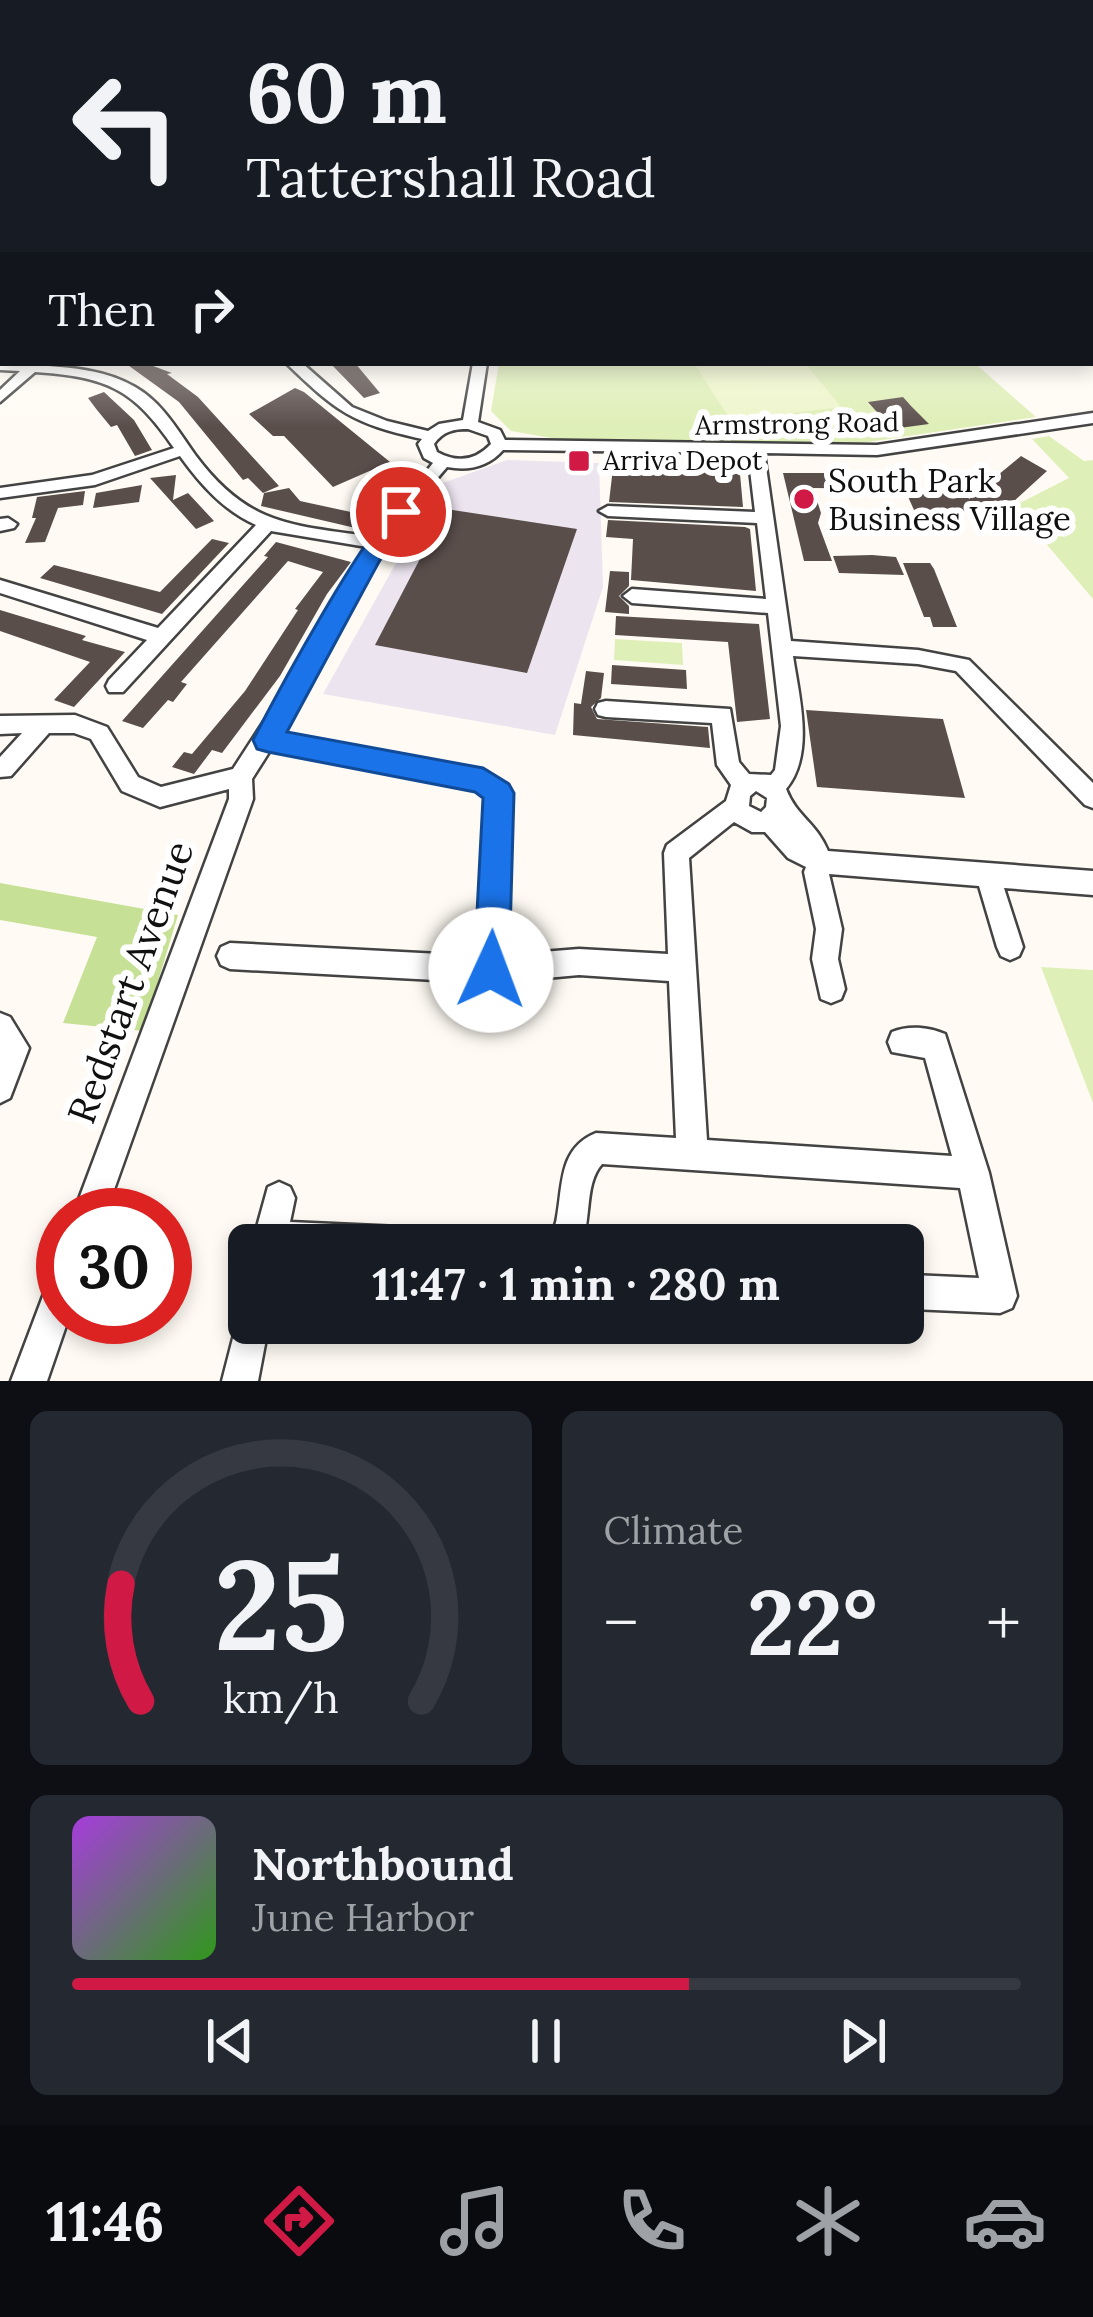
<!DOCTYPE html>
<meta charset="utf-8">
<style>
:root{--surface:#171b24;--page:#242831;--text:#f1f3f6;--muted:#9ea1a6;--line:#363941;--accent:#d01945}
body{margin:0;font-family:Lora,serif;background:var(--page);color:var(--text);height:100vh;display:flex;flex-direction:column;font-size:45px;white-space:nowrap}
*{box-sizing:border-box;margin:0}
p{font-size:39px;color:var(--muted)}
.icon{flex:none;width:66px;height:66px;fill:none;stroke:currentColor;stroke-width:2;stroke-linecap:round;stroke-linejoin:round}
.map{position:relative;height:1381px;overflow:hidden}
.sheet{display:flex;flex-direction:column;gap:30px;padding:30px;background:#0d0f14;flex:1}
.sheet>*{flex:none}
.guide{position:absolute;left:0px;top:0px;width:1095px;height:366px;box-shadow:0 6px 18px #0003;background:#171b24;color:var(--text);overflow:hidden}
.speed{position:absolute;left:36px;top:1188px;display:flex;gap:24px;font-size:60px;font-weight:700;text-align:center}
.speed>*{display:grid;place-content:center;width:156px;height:156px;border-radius:50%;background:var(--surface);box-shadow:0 6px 18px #0003;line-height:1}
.speed .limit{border:18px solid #d22;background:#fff;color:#111}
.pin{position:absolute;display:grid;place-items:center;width:102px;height:102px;color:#fff;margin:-51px;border:6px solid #fff;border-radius:50%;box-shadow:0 3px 12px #0007}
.me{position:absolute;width:132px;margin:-66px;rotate:2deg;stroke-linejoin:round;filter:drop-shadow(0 0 9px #0008)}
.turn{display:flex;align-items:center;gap:42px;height:252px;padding:0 48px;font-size:54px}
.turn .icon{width:156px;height:156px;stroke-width:2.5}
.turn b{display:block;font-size:84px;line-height:102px}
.then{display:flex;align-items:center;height:114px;padding:0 48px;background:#0003;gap:24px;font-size:45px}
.big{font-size:90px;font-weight:700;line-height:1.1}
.sheet .card{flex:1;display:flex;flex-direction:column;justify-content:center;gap:18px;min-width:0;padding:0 42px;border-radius:18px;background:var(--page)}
.sheet .dial{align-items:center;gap:0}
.dial svg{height:312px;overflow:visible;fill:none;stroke:var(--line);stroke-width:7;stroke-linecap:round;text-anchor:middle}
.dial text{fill:var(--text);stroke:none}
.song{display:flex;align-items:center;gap:36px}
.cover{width:144px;height:144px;border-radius:18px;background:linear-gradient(135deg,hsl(280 70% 55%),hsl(110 70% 35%))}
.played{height:12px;border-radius:6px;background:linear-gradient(90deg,var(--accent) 65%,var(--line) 65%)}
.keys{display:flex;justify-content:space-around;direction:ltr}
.heat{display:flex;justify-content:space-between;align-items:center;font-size:66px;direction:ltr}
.sheet .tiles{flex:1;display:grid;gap:30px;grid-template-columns:1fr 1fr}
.card:last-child{grid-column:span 2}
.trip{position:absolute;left:228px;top:1224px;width:696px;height:120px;border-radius:18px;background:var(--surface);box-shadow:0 6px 18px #0003;font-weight:700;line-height:120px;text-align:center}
.menu{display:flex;height:192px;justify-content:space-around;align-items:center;background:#090b0e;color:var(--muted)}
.menu .icon{width:84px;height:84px}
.menu .on{color:var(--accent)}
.menu b{font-size:54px;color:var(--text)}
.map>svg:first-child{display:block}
.industrial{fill:#ece4ef}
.green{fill:#dfefb8}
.forest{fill:#c6e196}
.pitch{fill:#eef5cb}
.building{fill:#5a4e4b}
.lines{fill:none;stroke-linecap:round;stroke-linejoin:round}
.minor-casing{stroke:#434343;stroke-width:5}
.highway-casing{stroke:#212121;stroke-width:4}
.minor{fill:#fff;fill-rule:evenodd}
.highway{fill:#ff7f52;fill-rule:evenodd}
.route{fill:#1a73e8;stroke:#114b97;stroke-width:3}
.poi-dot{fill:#d01945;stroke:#fff;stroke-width:4.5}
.labels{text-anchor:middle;stroke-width:12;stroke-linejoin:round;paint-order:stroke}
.far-street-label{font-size:27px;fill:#101010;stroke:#fff}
.far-poi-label{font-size:27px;fill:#101010;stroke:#fff;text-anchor:start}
.poi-label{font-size:33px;fill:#101010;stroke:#fff;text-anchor:start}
.near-street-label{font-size:39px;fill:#101010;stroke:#fff}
</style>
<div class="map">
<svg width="1093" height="1381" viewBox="0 0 1093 1381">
<rect width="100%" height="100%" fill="#fffbf4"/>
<polygon class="industrial" points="507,460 599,463 603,587 555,735 323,694 440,484"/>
<g class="green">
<polygon points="499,363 997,363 978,366 1036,417 848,445 580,443 511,431 491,411"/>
<polygon points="1049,436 1084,461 1093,460 1093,599 1014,506 1069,478 1032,439"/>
<polygon points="615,639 682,643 683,665 614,660"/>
<polygon points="1041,967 1093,970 1093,1103"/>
</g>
<polygon class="forest" points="0,883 178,915 143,1031 63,1023 97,937 0,920"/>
<polygon class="pitch" points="694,363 805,363 841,407 731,421"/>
<g class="building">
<polygon points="125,363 145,363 172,373 167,374 198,397 279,486 263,493 248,478 243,480 179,402"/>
<polygon points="330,363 355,363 380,393 364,398"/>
<polygon points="295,388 304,392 390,462 333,487 284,436 273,436 249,414"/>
<polygon points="104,392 134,420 152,450 135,456 117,425 111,427 97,410 88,398"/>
<polygon points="903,397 911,406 929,424 892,429 868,402"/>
<polygon points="1021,456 1047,471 1002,512 914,510 905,490 964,489 969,499"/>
<polygon points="613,468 740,474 743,507 609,502"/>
<polygon points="783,473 889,473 896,489 813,488 821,513 818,523 832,561 804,561"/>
<polygon points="176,475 173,500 188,493 214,521 196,529 150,478"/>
<polygon points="142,485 139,502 93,508 96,493"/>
<polygon points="289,488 300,501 374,517 364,530 261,506 264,493"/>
<polygon points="85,491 83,505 58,508 45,542 25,543 36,518 32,518 37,497"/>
<polygon points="446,509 577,529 527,673 375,645"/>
<polygon points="608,520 745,527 750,529 756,591 631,580 633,539 606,537"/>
<polygon points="212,539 229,543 162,614 40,578 54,565 160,592"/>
<polygon points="276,542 351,562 327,594 280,676 222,753 212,750 194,774 172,767 184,752 192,754 245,691 298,610 295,609 323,572 288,561 181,682 187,684 173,702 168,700 143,728 122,721 268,557 264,556"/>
<polygon points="872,555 896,557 904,575 839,573 833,556"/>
<polygon points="903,563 930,563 934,569 957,627 933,627 930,617 924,617"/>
<polygon points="610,571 629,572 629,586 619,596 629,606 629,614 605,612"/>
<polygon points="0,610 86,636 82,640 125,652 74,707 54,700 90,662 0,631"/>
<polygon points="616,616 759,624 770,719 737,722 728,642 615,635"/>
<polygon points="612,665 686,670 687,689 611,684"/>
<polygon points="586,671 604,673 601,698 591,707 597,719 708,727 710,748 573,735 574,703 581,704"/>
<polygon points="806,710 943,719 965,798 817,787"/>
</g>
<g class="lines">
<g class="minor-casing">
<g id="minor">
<rect x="0" y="277" width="3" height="8"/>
<rect x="1092" y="278" width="1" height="8"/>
<path d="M0,362C44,368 94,363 135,387C163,403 178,431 196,456C249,527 293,525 374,537L433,463L424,458L418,444L422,439C351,423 337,412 286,363H302L352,407L387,421L428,431L439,424L463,420L473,363H487L478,422L500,430L505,440L877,445L1093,413V423L877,455L764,453L791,641L918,650L969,660L1093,783V808L1085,805L956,671L918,664L793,656C799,697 815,754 786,789C797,817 816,822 828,851L1093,871V895L1004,888L1023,947L1019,956L1010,960L1001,956L997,947L979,886L829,874L842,929L838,959L845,989L841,999L831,1003L821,999L812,959L816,929L804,872L806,867L788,858L765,832H752L734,822L689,858L707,1140L952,1156L925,1058L892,1052L888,1042L892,1032C908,1025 929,1027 945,1034L989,1173L1017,1296L1012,1308L1000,1313L912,1309L903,1305V1279L912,1275L979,1278L960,1188L602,1164C584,1184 592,1219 581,1245H546C550,1236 556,1227 557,1217C563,1184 559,1148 596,1133L676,1138L669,981L579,975L491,983L230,969L221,965L217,956L221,947L230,943L478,956L487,797L477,789L271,749L252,779L253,799L105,1215H73L229,799V789L160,807L122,791L91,739L74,733H49L11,776L0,777V757L22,733L0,734V716L75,715L107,727L138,777L161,787L233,769L283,692L367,547L271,531L123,692H109L106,686L109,680L147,640L0,593V580L158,628L256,525C223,510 201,485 180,456L95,485L0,498V488L92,475L174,448C133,388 107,377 35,372L0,402V390L20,371L0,370ZM468,429L488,436L491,444C475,461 457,463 437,452L434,444C443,431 454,429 468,429ZM503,450L748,453L755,512L608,506L599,511L608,516L757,523L766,599L632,589L623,596L632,603L768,613L781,726L775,770L771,775L749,774L739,762L730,709L606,701L598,703L595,709L598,715L606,717L712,723L717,765L731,785L726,801L667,845L664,853L668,954L579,949L505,955L511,793L507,786L483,771L281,734C334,642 376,547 447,467C469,471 488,467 503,450ZM756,791L767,798L766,807L761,812L749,806L750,796Z"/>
<polygon points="8,518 17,524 14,528 0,531 0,519"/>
<polygon points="0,1013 10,1017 29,1048 10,1098 0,1103"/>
<polygon points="279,1182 290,1187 295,1198 290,1222 422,1228 434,1233 439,1245 252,1245 268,1187"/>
<polygon points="63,1270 63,1317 69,1317 47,1381 11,1381 51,1275"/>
<polygon points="249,1307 249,1323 269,1323 258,1381 222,1381 240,1311"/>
</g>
</g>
<g class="highway-casing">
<rect id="highway" x="1092" y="301" width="1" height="11"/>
</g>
<use href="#minor" class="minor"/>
<use href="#highway" class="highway"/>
</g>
<linearGradient id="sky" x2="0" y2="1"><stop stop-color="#93ccf0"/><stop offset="0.55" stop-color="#fffdfa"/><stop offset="1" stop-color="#fffdfa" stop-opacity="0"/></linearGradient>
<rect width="1093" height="427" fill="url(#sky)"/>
<path class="route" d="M401,505L412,512L388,545L287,732L483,768L509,784L514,793L509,970L504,982L491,987L479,982L474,970L483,798L475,792L268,752L257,749L253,740C272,703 373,514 401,505Z"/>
<g class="poi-dot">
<rect x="567" y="449" width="24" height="24" rx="6"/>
<circle cx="804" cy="499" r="12"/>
</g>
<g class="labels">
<g class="far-street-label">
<text transform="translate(797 424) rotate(-1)" y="9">Armstrong Road</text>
</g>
<g class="far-poi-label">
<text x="603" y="470">Arriva Depot</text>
</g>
<g class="poi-label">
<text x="828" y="492">South Park<tspan x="828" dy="38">Business Village</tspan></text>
</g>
<g class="near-street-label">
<text transform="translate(130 982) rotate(-70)" y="14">Redstart Avenue</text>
</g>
</g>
</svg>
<div class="speed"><div class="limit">30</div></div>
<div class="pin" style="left:401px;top:512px;background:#d93025"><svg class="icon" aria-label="arrive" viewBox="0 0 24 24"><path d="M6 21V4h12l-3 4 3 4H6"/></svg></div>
<svg class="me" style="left:491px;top:970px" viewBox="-20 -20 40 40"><circle r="19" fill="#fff"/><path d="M0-13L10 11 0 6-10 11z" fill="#1a73e8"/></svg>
<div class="trip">11:47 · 1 min · 280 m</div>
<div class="guide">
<div class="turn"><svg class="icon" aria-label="left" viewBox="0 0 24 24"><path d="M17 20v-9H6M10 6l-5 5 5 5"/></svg><div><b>60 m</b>Tattershall Road</div></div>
<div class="then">Then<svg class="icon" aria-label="right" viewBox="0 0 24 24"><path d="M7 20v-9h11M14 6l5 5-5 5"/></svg></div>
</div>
</div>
<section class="sheet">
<div class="tiles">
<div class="card dial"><svg viewBox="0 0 100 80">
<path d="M14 69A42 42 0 1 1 86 69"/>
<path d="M14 69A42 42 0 0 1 9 39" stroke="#d01945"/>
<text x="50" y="56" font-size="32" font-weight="700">25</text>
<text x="50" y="72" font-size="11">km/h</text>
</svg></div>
<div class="card"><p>Climate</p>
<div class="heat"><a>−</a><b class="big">22°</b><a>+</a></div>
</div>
<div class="card">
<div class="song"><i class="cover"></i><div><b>Northbound</b><p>June Harbor</p></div></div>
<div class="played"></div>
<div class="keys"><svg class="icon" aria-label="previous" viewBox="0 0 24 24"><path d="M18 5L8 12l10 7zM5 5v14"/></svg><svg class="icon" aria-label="pause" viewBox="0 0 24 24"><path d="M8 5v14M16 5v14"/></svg><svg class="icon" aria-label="next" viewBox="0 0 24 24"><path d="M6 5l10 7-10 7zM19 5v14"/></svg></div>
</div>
</div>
</section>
<nav class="menu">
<b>11:46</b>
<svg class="icon on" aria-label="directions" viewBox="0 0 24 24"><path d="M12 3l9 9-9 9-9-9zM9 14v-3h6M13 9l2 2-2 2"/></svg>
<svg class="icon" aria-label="music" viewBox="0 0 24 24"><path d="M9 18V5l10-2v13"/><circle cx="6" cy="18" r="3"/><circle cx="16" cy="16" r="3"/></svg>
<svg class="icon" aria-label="phone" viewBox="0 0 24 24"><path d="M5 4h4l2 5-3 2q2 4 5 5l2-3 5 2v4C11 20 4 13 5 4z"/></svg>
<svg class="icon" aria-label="climate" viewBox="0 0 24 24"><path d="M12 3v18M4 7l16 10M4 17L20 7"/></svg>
<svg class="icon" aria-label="car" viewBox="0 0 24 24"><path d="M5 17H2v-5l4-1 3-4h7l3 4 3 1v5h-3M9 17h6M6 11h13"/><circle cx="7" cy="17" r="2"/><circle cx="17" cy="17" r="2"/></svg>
</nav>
